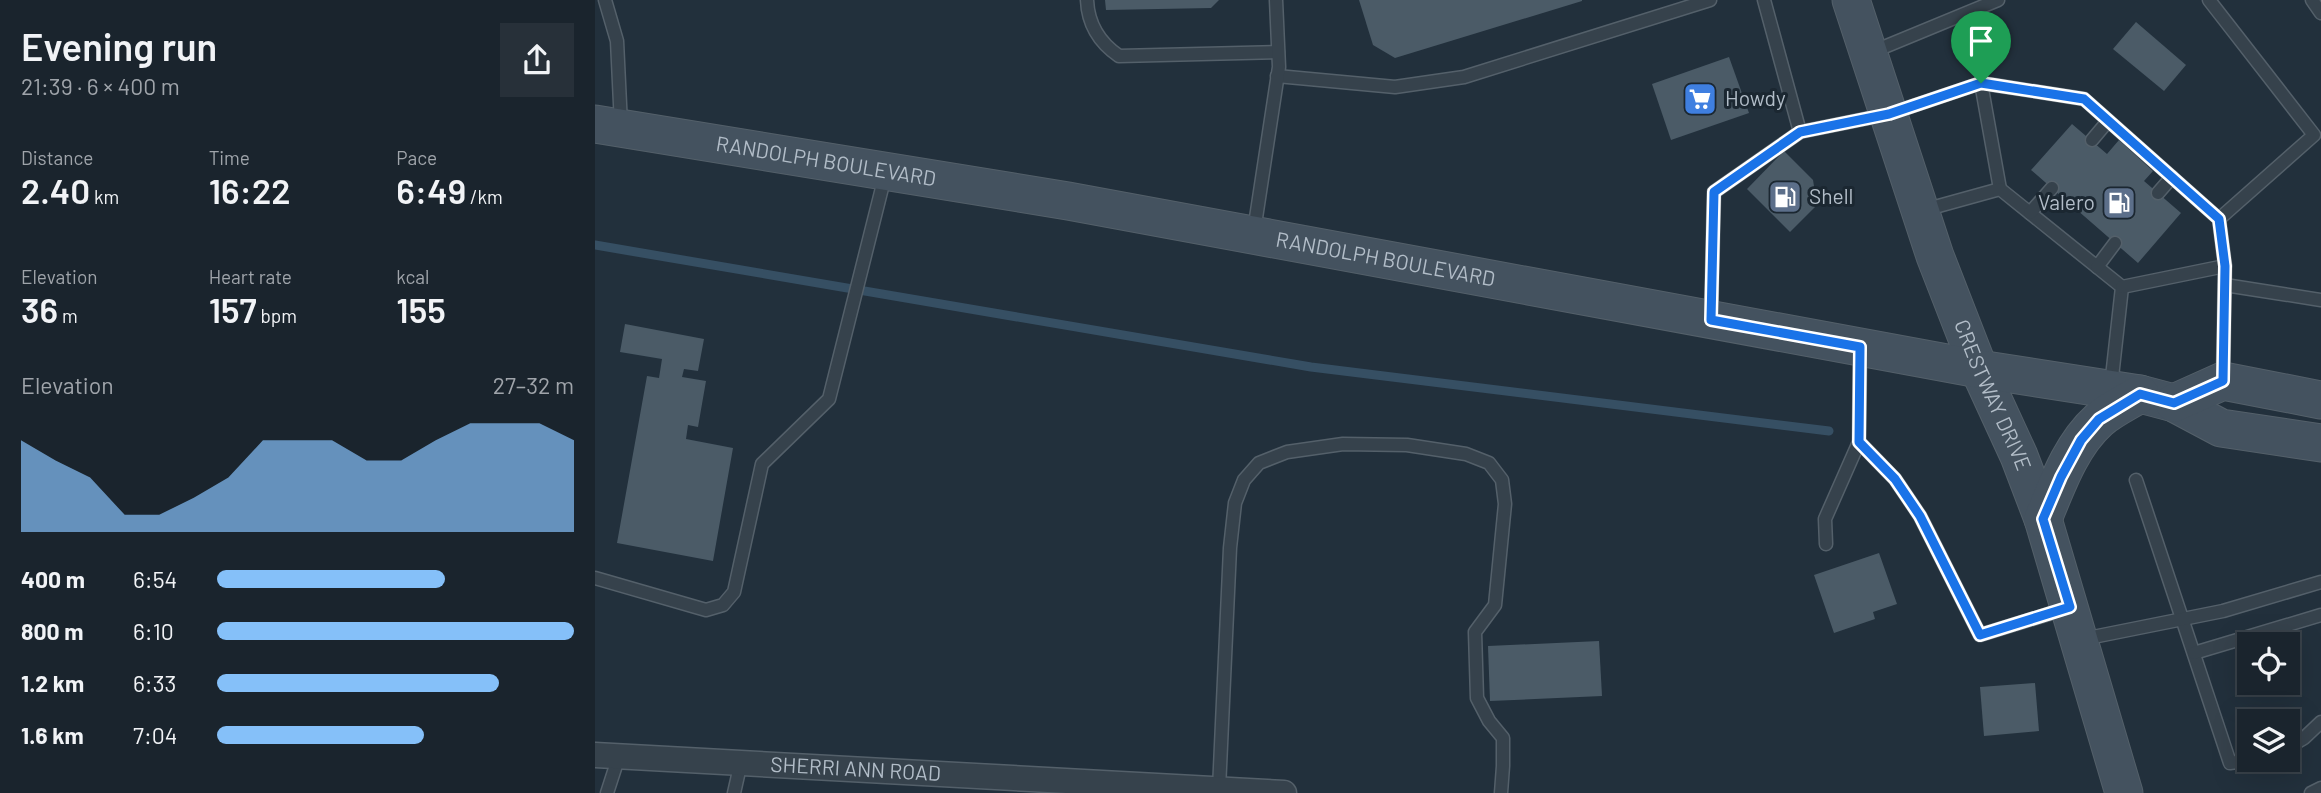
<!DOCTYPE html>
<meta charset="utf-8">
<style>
body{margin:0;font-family:Barlow,sans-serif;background:#273039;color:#f1f3f6;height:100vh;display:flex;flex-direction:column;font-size:26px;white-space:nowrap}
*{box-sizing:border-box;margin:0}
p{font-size:23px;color:#9fa4aa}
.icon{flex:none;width:38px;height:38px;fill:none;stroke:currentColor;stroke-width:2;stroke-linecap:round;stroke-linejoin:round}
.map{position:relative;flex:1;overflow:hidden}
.sheet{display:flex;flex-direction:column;background:#1a242d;width:595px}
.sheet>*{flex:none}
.controls{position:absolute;left:1642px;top:632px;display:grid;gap:14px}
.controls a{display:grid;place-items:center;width:63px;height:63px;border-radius:0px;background:#1a242d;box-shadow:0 7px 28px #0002,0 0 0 2px #384149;font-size:35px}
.pin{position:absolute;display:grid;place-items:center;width:60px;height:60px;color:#fff;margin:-72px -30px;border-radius:50% 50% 50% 0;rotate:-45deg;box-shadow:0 0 7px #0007}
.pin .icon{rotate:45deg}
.round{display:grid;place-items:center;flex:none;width:74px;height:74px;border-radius:0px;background:#273039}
.overview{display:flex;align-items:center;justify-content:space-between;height:119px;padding:0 21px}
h1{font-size:38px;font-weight:600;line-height:52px}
.metrics{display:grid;grid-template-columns:repeat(3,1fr);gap:10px;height:119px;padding:7px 21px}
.metrics div{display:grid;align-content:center}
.metrics b{font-size:35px;font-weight:600}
.metrics small{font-size:19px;font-weight:400}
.metrics p{font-size:19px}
.chart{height:196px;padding:14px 21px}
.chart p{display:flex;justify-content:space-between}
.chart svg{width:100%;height:126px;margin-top:7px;fill:#85c0f9;opacity:.7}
ul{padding:0 21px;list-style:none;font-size:23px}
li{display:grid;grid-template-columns:112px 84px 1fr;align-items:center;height:52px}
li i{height:18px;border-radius:9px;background:#85c0f9}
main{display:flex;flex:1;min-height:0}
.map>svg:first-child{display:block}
</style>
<main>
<section class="sheet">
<div class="overview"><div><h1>Evening run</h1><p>21:39 · 6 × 400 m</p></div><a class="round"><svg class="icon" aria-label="share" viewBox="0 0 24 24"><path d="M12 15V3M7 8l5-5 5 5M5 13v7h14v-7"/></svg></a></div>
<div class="metrics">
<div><p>Distance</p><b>2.40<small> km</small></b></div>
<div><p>Time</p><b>16:22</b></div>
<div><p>Pace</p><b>6:49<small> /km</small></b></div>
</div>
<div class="metrics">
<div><p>Elevation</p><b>36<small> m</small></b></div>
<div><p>Heart rate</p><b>157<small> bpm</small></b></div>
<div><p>kcal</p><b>155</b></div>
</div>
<div class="chart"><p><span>Elevation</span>27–32 m</p>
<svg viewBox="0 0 160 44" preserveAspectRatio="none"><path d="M0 44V12L10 19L20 25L30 38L40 38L50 32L60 25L70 12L80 12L90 12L100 19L110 19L120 12L130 6L140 6L150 6L160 12V44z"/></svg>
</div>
<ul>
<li><b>400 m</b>6:54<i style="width:64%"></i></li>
<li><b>800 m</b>6:10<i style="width:100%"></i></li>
<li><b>1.2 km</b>6:33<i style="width:79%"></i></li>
<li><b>1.6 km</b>7:04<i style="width:58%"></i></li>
</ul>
</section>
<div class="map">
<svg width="1726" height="793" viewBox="0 0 1726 793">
<rect width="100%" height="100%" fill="#22303c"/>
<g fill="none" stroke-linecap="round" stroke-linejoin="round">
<path stroke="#364f63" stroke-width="9" d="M0,245L716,367L1234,431"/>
</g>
<g fill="#4b5b67">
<path d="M510,0H624L616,8L511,10Z"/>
<path d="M764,0H987V1L800,58L778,45Z"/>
<path d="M1541,22L1591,65L1569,91L1518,49Z"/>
<path d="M1134,57L1154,113L1076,140L1057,84Z"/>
<path d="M1477,124L1512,154L1524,140L1558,171L1549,181L1586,213L1543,263L1436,170Z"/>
<path d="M1189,151L1218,180L1222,205L1195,232L1152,189Z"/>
<path d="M30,324L109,339L103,371L89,369L87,377L111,381L103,427L93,425L91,439L138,448L118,561L22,543L52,376L64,378L67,359L25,352Z"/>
<path d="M1284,553L1302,604L1278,612L1280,619L1239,633L1219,575Z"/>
<path d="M1004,641L1007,696L895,701L893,646Z"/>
<path d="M1440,683L1444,731L1389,736L1385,687Z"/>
</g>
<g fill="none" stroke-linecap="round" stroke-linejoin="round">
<defs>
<g id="service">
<path d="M10,0L22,41L26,125"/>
<path d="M492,0C493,24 505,43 524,56L683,52"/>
<path d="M1614,0L1719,135L1624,219"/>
<path d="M1717,0L1726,13"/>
<path d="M1277,52L1403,0"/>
<path d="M682,76L800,87L869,77L1115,0"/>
<path d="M1386,83L1405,189"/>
<path d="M1205,132L1294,114L1386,83L1489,99L1624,219L1630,266L1628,378"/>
<path d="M1497,140L1513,121"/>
<path d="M1563,193L1577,177"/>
<path d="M1329,210L1405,189L1527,287L1516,386"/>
<path d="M1435,213L1457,188"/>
<path d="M659,231L684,67L681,0"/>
<path d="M1502,267L1520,243"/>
<path d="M1630,285L1726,300"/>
<path d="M1527,287L1630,266"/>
<path d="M1116,318L1119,192L1205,132L1169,0"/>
<path d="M1264,442L1300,479L1325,516L1385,635L1473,608"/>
<path d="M1541,480L1635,763L1656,760"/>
<path d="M1231,544L1230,519L1264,442L1265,351"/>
<path d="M0,578L111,610L128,605L139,592L167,464L234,399L290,176"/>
<path d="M1488,639L1628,611L1726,582"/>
<path d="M1599,653L1726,615"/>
<path d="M1692,748L1709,738L1726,722"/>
<path d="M624,789L635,548L640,503L649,480L664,463L692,452L748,444L812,445L871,454L894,463L907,480L910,504L900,605L880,632L882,698L894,721L908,738V766L906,793"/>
<path d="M12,793L24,756"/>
<path d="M139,793L146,762"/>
<path d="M1716,793L1726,788"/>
</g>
<g id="minor">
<path id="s1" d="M0,755L689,793"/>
</g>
<g id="secondary">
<path id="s2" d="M1256,0L1340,256L1384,369L1424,456L1448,519L1529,793"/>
<path id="s3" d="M0,124L473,201L1384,369L1545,394L1579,403L1626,428L1726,443"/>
<path d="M1579,403L1628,381L1726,400"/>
<path d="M1448,519C1462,485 1476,445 1504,420C1515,410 1532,402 1545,394"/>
</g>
</defs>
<use href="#service" stroke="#54606a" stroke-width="15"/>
<use href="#minor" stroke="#54606a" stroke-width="27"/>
<use href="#secondary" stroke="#54606a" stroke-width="39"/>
<use href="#service" stroke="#36424c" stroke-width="12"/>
<use href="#minor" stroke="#36424c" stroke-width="24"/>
<use href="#secondary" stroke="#44525f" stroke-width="37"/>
</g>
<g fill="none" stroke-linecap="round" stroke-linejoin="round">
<defs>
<path id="route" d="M1386,83L1489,99L1624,219L1630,266L1628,381L1579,403L1545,394L1504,419L1486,440L1466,477L1448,519L1475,607L1385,635L1325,516L1300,479L1264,442L1265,347L1116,320L1119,192L1205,132L1294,114Z"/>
</defs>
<use href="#route" stroke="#fff" stroke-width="14"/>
<use href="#route" stroke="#1a73e8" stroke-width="9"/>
</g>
<defs>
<symbol id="supermarket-square" viewBox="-11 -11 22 22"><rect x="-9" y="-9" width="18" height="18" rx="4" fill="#3f7fe0" stroke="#1b2731"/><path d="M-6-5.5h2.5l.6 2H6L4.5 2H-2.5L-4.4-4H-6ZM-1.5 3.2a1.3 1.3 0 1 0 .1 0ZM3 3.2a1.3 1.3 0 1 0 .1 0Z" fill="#fff"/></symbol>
<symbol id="fuel-square" viewBox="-11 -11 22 22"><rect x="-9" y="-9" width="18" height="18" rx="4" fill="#5c6f8a" stroke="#1b2731"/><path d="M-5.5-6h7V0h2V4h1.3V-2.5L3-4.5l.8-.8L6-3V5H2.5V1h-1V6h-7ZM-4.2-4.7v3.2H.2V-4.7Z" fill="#fff"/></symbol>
</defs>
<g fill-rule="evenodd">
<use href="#supermarket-square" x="1086" y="80" width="38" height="38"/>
<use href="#fuel-square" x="1171" y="178" width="38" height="38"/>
<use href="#fuel-square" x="1505" y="184" width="38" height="38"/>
</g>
<g text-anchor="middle" stroke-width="6" stroke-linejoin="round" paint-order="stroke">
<g font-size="21" fill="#b2bdc8" stroke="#1b2731" text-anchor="start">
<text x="1130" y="106">Howdy</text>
<text x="1214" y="204">Shell</text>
<text x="1500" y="210" text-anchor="end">Valero</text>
</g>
<g font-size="21" fill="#b2bdc8" stroke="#1b2731">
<text dy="7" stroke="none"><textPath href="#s3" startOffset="234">RANDOLPH BOULEVARD</textPath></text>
<text dy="7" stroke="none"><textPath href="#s3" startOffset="802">RANDOLPH BOULEVARD</textPath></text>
<text dy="7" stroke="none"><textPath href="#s2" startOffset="420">CRESTWAY DRIVE</textPath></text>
<text dy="7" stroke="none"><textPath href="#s1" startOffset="261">SHERRI ANN ROAD</textPath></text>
</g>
</g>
</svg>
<div class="controls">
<a><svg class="icon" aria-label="locate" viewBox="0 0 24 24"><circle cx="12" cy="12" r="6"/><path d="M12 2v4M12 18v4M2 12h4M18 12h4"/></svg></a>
<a><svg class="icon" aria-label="layers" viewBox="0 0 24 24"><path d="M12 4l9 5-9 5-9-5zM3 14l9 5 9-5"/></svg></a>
</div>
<div class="pin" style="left:1386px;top:83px;background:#1e9e55"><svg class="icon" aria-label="arrive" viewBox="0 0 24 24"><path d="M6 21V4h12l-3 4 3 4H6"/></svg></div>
</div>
</main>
